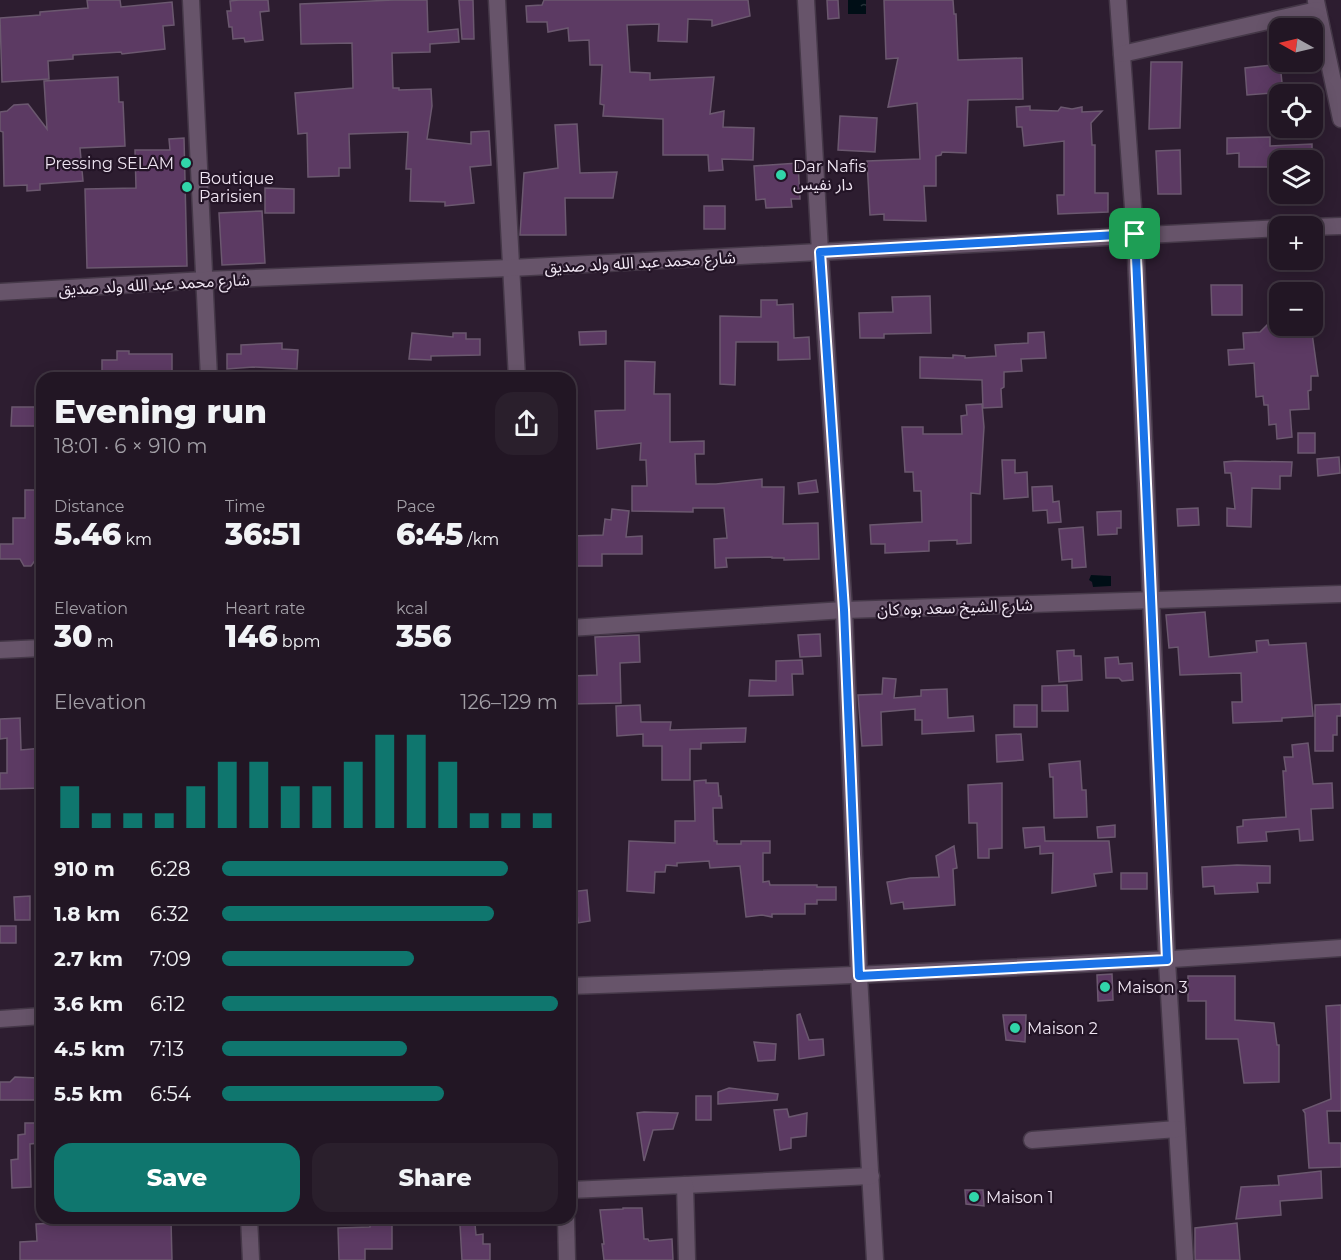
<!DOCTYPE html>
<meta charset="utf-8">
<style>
body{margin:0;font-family:Montserrat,"Noto Sans Arabic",sans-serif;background:#2a1f2c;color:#f1f3f6;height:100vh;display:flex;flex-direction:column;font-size:22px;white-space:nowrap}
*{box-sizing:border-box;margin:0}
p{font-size:20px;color:#a29fa6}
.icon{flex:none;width:33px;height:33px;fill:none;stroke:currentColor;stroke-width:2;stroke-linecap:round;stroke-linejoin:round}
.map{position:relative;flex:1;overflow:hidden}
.side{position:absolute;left:36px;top:372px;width:540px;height:852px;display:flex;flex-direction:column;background:#221624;border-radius:18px;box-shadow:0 3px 15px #0003,0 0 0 2px #3f3541}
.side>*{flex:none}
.needle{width:39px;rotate:278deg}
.fabs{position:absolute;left:1269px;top:18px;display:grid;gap:12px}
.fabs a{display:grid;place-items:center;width:54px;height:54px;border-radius:12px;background:#221624;box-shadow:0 3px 15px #0003,0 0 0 2px #3f3541;font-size:30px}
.pin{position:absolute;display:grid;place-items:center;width:51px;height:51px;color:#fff;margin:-26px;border-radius:12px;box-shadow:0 3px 9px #0006}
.round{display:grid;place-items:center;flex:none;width:63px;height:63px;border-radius:18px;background:#2a1f2c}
.headline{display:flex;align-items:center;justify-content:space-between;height:102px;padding:0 18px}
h1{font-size:33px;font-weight:800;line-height:45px}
.stats{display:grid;grid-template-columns:repeat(3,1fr);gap:9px;height:102px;padding:6px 18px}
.stats div{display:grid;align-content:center}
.stats b{font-size:30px;font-weight:800}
.stats small{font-size:16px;font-weight:400}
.stats p{font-size:16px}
.chart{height:168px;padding:12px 18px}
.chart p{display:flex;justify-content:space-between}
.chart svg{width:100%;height:108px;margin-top:6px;stroke:#0f766e;stroke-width:6}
.primary-button{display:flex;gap:12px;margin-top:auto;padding:12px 18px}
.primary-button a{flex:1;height:69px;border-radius:18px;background:#0f766e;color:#fff;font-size:24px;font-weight:800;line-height:69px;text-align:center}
.primary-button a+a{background:#2a1f2c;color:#f1f3f6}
ul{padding:0 18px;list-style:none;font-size:20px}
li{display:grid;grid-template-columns:96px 72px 1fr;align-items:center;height:45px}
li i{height:15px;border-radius:8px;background:#0f766e}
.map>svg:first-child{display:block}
</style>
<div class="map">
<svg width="1341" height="1260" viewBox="0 0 1341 1260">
<defs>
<pattern id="water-ripples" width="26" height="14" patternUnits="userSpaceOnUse" patternTransform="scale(1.5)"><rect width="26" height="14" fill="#000e16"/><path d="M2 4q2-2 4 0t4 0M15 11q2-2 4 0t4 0" fill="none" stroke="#263138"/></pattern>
</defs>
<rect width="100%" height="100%" fill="#2d1d30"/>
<g fill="url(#water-ripples)">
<rect x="848" y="0" width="18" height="14"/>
<path d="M1091,575L1111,576V586L1093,587L1092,582L1089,580Z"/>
</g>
<g fill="#5c3a63" stroke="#6b586f" stroke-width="1.5">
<path d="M87,0H120L121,7L172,2L174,25L163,26L165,49L122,54L121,52L73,55V59L48,61L49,79L2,82L0,18L40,15V12L88,8Z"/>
<path d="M239,0H268L269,11L260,12L263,40L245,42L244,38L233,39L232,27H229L227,11H231L230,1Z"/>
<path d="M394,0H427L428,32L458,29L459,42L430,44V52L392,53L393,88H399V90L431,89L432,106L427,139L471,144V132L489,131L491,165L470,167L474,203L445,206V202L410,201L411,169H406L408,132L349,134L350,168H339V176L308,177L307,133L298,134L295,93L353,88L352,43L301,44L300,4Z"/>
<path d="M459,0H473L474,39H462Z"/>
<path d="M544,0H748L750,16L712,26V20L688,19L687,42L658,41L659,24L627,25L630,72L650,73V80L714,77L710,114L724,111L723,127L754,128L753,160L722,159L723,170L709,171L708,155H663V119L603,116L604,105L600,104L602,65H590L589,40L569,41L568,28L548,32L547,22H527L526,6L542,5Z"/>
<path d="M827,0H838L839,18L828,19Z"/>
<path d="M884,0H953L954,14H956L958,60L1022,58L1023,99L968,100L966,153L942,152L941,155L936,156V186H924L926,221L884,220V214L870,215L867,161L920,159L917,103L888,107L898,58L886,59Z"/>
<path d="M1151,62H1182L1180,128L1149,129Z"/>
<path d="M1280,64L1283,92L1247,95L1245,68Z"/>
<path d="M118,77L119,102H123L125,146L80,148L83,181L40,184V190L27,191V185L4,186L3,132L0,131V112L7,111L14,105L28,104L47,129L44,81Z"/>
<path d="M1030,106V110L1058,111L1061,107L1072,109L1082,107V112L1102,111L1091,123L1092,145H1095V193H1108V212L1058,214L1057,195H1064V141L1024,146L1022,127H1017L1016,107Z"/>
<path d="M840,116L877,118L875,152L838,150Z"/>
<path d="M577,124L580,173L617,172L613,198H565L566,235H520L524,173L558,168L555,125Z"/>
<path d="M1270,137V146L1312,144V160H1270V167H1239V153L1227,154V138Z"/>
<path d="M184,138L187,266L87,268L85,189L136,188L135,150H170L169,139Z"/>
<path d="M1180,150L1181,194H1158L1156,151Z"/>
<path d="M798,163L800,199H791L792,207L766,208L765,199L756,200L754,166Z"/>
<path d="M265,188L294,189V213H265Z"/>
<rect x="704" y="206" width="21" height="23"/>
<path d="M262,211L265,263L222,265L219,213Z"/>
<path d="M1211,285H1242V315H1212Z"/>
<path d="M930,296L931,333L884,334V338H860L859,313L893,312L892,297Z"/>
<path d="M761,300H777V305L793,304L794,338L809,337L810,359L778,360V342H736L735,385L720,384V316L761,317Z"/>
<path d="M1268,324L1311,326L1318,376H1311V390L1308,391L1309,409L1290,410L1292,437L1277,439L1276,424L1269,425L1268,405H1264L1263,396L1256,397L1254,363L1229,365L1228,350L1244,349L1243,333L1260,332Z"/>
<path d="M606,331V344L580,345L579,332Z"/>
<path d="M1044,332L1046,358L1021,359L1022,371L1004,372V387L1001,389L1002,407L983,408L982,380L920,378V357L953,358V355L965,356V358L996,356L995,345L1028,343V333Z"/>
<path d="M412,333L453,337V333H466V339H480V355L431,356V360L409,359Z"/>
<path d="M282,343V349L298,350L297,369L253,367L227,369V354H241V345Z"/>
<path d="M117,351H129V354H172V372L129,371V378H102V360H117Z"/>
<path d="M625,361L655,362L654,394H670V442L704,441V454H695L696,484H716L762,479V487H784L783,524L818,523L819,559L784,560V558H772V557L726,558L727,567L715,568L714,539L727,538L724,508H693V512L632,511V486H647L646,460H640L641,443L597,449L595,411L625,410Z"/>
<path d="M982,404L984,427L980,494L971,493V543L957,544V540L929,541V551L885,553V544H871L870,525L922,522L921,491H914L913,472H905L902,427H923V434H962L961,416L967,415L966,405Z"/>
<path d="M12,407H38L37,426H11Z"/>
<rect x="1298" y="433" width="17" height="20"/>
<path d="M1339,457L1340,473L1318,476L1317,459Z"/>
<path d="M1002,460H1015V473L1027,472L1028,497L1004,499Z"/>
<path d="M1235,461L1292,462L1291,476H1280V489L1252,488L1251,527L1227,526V508L1235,509L1231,473H1225L1224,462Z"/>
<path d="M816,480L818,492L799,494L798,483Z"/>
<path d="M1052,486L1053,502L1059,501L1061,522L1048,523L1047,510L1033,511L1032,487Z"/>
<path d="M25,490H42V515H40V559H36L31,566H24L20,559H0V544H13V518H25Z"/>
<path d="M1198,508L1199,525L1178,526L1177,509Z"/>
<path d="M612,509L629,511L626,537L642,536V554H602V566H570V536L603,535L605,519L611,520Z"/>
<path d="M1121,511V528H1117V534L1098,535L1097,512Z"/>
<path d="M1083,527L1086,567L1072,568V559L1062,560L1059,529Z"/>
<path d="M1205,612L1209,657L1257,652L1256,641L1268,640L1269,645L1306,643L1313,716L1282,718V721L1233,723L1232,702H1242L1241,673L1180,675L1178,647L1169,648L1166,615Z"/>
<path d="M820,634L821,656L800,657L798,635Z"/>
<path d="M639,635L640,662L620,663L621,703L570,704V676L597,675L595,637Z"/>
<path d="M1074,650V656H1081L1082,680L1059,682L1057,651Z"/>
<path d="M1118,657L1119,664L1132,663L1133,680L1122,681L1119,678H1106L1105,658Z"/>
<path d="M802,660L803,674H792L793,695L749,696L750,680L776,681V661Z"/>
<path d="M883,678L896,679L894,698L921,696V690L947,689L948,718L973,716L974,731L922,734V720H915V709L881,712L882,745L862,746L858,695L882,694Z"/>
<path d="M1067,685L1068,711H1042V686Z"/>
<path d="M1341,704V716H1337V735H1333V751H1315V705Z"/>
<path d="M640,705L641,722H671L670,730L746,728L745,742L701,743V749H690V780H662V746H643V734L617,736L616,706Z"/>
<rect x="1014" y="705" width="23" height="22"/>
<path d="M20,718L21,750L42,748V788L0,789V773H7V738L0,739V719Z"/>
<path d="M1021,734L1023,760L997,762L996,735Z"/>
<path d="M1308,743L1313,784L1332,783L1333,808L1311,809L1313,840L1300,841L1299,829L1266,832L1267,841L1238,843L1237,827L1243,826V820L1286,817L1283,771H1286L1284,757H1293L1292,745Z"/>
<path d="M1080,761L1082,790H1086L1087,817L1054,818L1053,777H1050L1049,764Z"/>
<path d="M706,780V783H718L719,796H721L722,808H713L714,841H717V844H741V841H770V853H763V882L769,881L770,885H817V887H836V900H817V904H805V914H772V917L762,915L746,917L740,866L710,868L709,861L677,863V866L666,865L665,872H655L654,893L627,891L629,841L675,843V821H695L694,781Z"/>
<path d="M1002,783V848L989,849V858H978L977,823H969L968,785Z"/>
<path d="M1115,825V837L1098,838L1097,827Z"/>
<path d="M1044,827L1045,841H1109L1112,872L1094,874L1096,886L1052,893L1053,853L1040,854V846L1025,848L1023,828Z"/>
<path d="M954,846L957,868L953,869L955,905L904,909L903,902L891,904L887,882L910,878L939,877L936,856Z"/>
<path d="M1237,865L1270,866V883H1257L1258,892L1215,894L1214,886L1203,887L1202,867Z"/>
<rect x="1121" y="873" width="26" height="16"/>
<path d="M587,890L590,921L578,923L577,913L570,914V892Z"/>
<path d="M30,896V920H15L14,897Z"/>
<rect x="0" y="926" width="16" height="17"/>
<path d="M1112,974L1113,1000L1098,1001L1097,975Z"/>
<path d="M1188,976H1235V1020L1274,1023L1277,1045H1279V1082L1244,1083L1238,1039H1206V1001H1188Z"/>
<path d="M1341,1005V1111H1327L1329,1143H1341V1167L1309,1168L1305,1113L1303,1110L1331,1099L1326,1006Z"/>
<path d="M800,1014L809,1040L823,1039L824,1055L799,1059L797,1015Z"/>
<path d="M1003,1015H1026L1025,1042L1006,1040Z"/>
<path d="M754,1042L776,1044L775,1060L758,1061Z"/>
<path d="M15,1077L39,1078V1100H0V1082H10Z"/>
<path d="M729,1088L778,1094L777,1100L718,1104V1092Z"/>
<rect x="696" y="1096" width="15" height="24"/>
<path d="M787,1109L789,1117L807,1113L806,1136L791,1138V1148L780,1150L774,1110Z"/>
<path d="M644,1112L678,1113L673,1129L653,1130L644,1161L637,1113Z"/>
<path d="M25,1123H39V1143L30,1144L31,1187L12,1188L11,1160L18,1159V1135L25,1134Z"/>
<path d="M1321,1171L1322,1198L1280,1201L1281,1215L1236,1219L1241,1187L1279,1185L1278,1176Z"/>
<path d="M965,1190H983L984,1206L966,1204Z"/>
<path d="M623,1208H642L644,1239H648L649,1241L672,1239L673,1260H604L602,1244H604L600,1210L623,1209Z"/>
<path d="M75,1218H159V1221H171L172,1260H20V1242L37,1241L36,1224L75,1222Z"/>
<path d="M1237,1223L1240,1260H1195V1228Z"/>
<path d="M370,1224H392V1249H365V1260H339L338,1228L370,1227Z"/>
<path d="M475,1224L476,1235L483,1234V1244H490V1260H462L460,1225Z"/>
</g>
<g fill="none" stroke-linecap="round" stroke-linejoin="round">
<defs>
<g id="minor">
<path d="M191,0L209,378"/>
<path d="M497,0L517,378"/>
<path d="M806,0L820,252L844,610L859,976L875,1260"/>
<path d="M1118,0L1135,235L1167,961L1185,1260"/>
<path d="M1316,1L1341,119"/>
<path d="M1122,54L1317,10"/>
<path d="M1312,227L1341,226"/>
<path d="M0,292L205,280L511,268L1280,228"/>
<path d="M570,628L844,610L1341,594"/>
<path d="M0,650L42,648"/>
<path d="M570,986C827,977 1084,966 1341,948"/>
<path d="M0,1019L42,1016"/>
<path d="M1032,1140L1177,1129"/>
<path d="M685,1185L871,1176"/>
<path d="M570,1190L685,1185L687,1260"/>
<path d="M249,1218L251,1260"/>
<path d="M566,1218L567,1260"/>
</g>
</defs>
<use href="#minor" stroke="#453848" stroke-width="19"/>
<use href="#minor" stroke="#67546a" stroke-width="16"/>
</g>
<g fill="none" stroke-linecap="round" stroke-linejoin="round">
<defs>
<path id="route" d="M1135,234L1167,960L859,976L844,610L820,252Z"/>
</defs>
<use href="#route" stroke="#fff" stroke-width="12"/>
<use href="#route" stroke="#1a73e8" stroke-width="8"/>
</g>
<g fill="#31d4a9" stroke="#231426" stroke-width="2">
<circle cx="186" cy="163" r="6"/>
<circle cx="781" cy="175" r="6"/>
<circle cx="187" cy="187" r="6"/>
<circle cx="1105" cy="987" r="6"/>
<circle cx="1015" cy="1028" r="6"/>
<circle cx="974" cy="1197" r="6"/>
</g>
<g text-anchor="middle" stroke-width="4.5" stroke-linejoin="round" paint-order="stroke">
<g font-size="16" fill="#efe5f2" stroke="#231426" text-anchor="start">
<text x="174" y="169" text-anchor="end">Pressing SELAM</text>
<text x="793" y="172">Dar Nafis<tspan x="793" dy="18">دار نفيس</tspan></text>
<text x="199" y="184">Boutique<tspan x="199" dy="18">Parisien</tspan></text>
<text x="1117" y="993">Maison 3</text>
<text x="1027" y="1034">Maison 2</text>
<text x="986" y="1203">Maison 1</text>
</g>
<g font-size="16" fill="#efe5f2" stroke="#231426">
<text transform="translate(640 262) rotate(-3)" y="6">شارع محمد عبد الله ولد صديق</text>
<text transform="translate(154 284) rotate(-3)" y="6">شارع محمد عبد الله ولد صديق</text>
<text transform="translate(955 607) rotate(-2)" y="6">شارع الشيخ سعد بوه كان</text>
</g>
</g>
</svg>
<div class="fabs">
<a><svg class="needle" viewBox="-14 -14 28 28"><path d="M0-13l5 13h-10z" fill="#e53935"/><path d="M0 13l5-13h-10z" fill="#a29fa6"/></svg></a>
<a><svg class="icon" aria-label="locate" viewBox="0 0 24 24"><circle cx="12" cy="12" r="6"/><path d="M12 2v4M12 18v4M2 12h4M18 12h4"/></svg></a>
<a><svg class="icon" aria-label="layers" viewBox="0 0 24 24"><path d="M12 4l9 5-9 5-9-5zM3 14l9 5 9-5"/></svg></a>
<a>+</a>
<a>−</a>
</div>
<div class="pin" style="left:1135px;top:234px;background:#1e9e55"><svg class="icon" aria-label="arrive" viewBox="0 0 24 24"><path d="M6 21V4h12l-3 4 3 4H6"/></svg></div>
<section class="side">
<div class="headline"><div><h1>Evening run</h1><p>18:01 · 6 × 910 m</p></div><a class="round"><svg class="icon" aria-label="share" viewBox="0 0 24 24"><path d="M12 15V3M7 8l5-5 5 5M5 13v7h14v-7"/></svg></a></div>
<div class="stats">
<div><p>Distance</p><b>5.46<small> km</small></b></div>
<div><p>Time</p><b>36:51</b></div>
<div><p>Pace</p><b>6:45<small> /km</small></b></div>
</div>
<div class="stats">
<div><p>Elevation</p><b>30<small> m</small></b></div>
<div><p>Heart rate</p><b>146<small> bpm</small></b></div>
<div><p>kcal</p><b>356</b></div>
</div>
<div class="chart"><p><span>Elevation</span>126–129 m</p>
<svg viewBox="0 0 160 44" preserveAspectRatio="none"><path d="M5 44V27M15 44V38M25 44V38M35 44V38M45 44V27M55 44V17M65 44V17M75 44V27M85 44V27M95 44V17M105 44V6M115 44V6M125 44V17M135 44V38M145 44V38M155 44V38"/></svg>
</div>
<ul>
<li><b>910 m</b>6:28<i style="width:85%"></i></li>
<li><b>1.8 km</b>6:32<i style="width:81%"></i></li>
<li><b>2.7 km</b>7:09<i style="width:57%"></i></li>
<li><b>3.6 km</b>6:12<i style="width:100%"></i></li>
<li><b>4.5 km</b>7:13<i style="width:55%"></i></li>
<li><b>5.5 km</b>6:54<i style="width:66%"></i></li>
</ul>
<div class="primary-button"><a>Save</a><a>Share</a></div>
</section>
</div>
